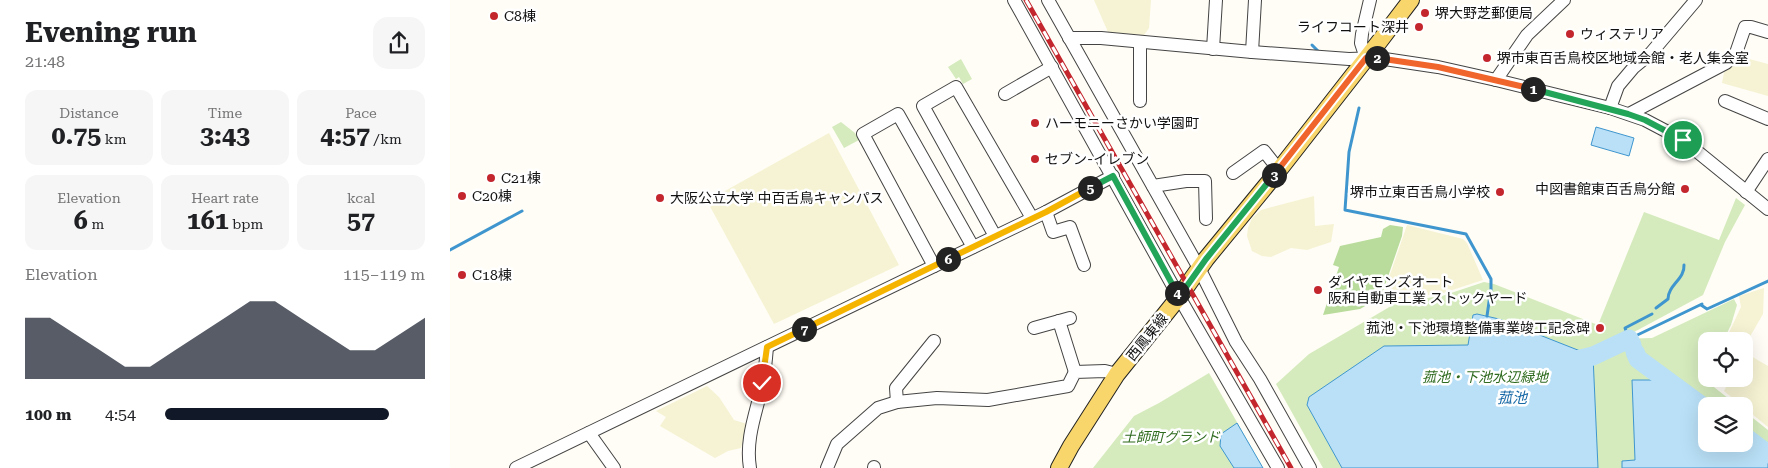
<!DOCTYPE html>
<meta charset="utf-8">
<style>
body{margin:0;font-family:"Roboto Serif","Noto Sans JP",serif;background:#f6f6f6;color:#202124;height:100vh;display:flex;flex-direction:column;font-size:19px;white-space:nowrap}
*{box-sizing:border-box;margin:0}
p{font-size:16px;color:#757577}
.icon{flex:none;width:28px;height:28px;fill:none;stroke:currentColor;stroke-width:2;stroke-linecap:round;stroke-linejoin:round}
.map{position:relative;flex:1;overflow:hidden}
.details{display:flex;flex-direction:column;background:#fff;width:450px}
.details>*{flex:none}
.tools{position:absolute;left:1248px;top:332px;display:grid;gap:10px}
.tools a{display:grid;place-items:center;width:55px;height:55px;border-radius:10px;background:#fff;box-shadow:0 5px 20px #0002;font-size:25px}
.pin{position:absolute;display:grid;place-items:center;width:42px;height:42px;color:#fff;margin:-21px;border:2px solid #fff;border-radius:50%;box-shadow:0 1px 5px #0007}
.km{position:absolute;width:25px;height:25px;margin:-12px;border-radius:50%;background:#222;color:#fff;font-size:14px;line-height:25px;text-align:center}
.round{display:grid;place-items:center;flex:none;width:52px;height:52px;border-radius:15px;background:#f6f6f6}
.overview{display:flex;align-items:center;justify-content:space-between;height:85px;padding:0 25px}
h1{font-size:28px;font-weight:700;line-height:38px}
.stats{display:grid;grid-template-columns:repeat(3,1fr);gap:8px;height:85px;padding:5px 25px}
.stats div{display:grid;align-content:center;border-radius:12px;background:#f6f6f6;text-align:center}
.stats b{font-size:25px;font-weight:700}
.stats small{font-size:14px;font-weight:400}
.stats p{font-size:14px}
.chart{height:140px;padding:10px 25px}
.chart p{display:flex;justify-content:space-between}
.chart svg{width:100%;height:90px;margin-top:5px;fill:#111827;opacity:.7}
ul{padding:0 25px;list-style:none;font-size:16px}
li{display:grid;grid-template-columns:80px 60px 1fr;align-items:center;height:38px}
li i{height:12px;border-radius:6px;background:#111827}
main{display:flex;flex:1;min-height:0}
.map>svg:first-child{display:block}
</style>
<main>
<section class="details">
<div class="overview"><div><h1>Evening run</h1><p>21:48</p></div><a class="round"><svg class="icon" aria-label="share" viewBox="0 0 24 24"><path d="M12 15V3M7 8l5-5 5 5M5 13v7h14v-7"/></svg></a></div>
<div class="stats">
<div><p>Distance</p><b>0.75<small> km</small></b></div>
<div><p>Time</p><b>3:43</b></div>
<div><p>Pace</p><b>4:57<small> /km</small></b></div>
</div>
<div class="stats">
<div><p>Elevation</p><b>6<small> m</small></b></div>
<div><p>Heart rate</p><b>161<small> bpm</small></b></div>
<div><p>kcal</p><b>57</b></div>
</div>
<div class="chart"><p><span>Elevation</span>115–119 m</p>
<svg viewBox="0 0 160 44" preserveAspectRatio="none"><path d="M0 44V14L10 14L20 22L30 30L40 38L50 38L60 30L70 22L80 14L90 6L100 6L110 14L120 22L130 30L140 30L150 22L160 14V44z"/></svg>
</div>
<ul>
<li><b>100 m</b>4:54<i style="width:86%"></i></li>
</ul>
</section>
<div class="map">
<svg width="1318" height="468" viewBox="0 0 1318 468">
<rect width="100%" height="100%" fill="#fffdf5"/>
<g fill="#f6f3d4">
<path d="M644,0H701L699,28L694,35L658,32Z"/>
<path d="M1288,56L1318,64V96L1272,83L1275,68Z"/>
<path d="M379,133L449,265L324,324L257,201Z"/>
<path d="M864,196L865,226L884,224L881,242L857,250L841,248L821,257L812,256L802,251L797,236L798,228L802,218L811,210Z"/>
<path d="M957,225L1013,239L1017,243L1033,280L993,293L948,299L931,306L927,301L932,298Z"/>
<path d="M1314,288L1313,314L1294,347V341H1275L1291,307L1289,296Z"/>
<path d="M1294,352L1318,366V427L1274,391L1280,379H1294Z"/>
<path d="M257,386L269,397L284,420L297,424L291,448L278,451L265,458L210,426L216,417L206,411Z"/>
</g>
<g fill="#d5ebbd">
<path d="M511,59L522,79L513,84L509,77L506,79L498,67Z"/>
<path d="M391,122L405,133L409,140L394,148L382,127Z"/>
<path d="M1286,198L1295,205L1275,242L1253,295L1171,339L1202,338L1284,299L1287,305L1281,325L1273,341H1256L1255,380L1288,406H1256V444H1294V411L1318,430V468H873L826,384L859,354L948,302L992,296L1034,282L1044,284L1148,325L1194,212L1269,240Z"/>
<path d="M759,373L813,468H643L684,416L709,403Z"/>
</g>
<path fill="#b9dc9c" d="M940,225L953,227L952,236L931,297L910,309L873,315L889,267L883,265L890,246L931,237L933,229Z"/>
<g fill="#b9e0f7" stroke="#3f96cf">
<path d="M1146,127L1184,138L1179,156L1141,145Z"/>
<path d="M1027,314L1049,319L1143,356L1148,468H892L857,405L859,397L934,346L1018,345L1023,315Z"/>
<path d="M1182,380H1210L1256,414V444H1294V441L1318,459V468H1172V461L1185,460Z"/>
<path d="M787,423L813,468H784L770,446L771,434Z"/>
</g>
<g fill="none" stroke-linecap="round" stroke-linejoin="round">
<g stroke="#3f96cf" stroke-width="3">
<path d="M862,45L868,51"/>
<path d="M909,108L899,152L895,210L1016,234L1041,279V290"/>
<path d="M0,250L72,211"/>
<path d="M1251,305L1257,309L1318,281"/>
<path d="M1206,308L1218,299C1218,285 1235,279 1234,265"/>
<path d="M1202,314L1175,328L1179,339L1252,304"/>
<path d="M1037,316L1040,295"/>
</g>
<g stroke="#b9e0f7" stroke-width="19">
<path d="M1185,352L1188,359L1256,409"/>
<path d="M1118,362L1143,356L1179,339L1182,345"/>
<path d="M1294,436L1318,454"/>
</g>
<defs>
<g id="minor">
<path d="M564,0L729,297L828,468"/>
<path d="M598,0L749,268L786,342L810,379L860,468"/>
<path d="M619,38H651L802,52L899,59L928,58L988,67L1046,80L1160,108L1195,120L1233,140L1318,209"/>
<path d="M763,49L766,0"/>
<path d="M802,52L805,0"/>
<path d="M916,58L911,43L912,34L920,0"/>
<path d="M1046,80L1077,35L1114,0"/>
<path d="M555,94L602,67"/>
<path d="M690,101V42"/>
<path d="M1275,101L1318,119"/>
<path d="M1160,108L1168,86L1184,67L1201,53L1246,0"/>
<path d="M1179,114L1276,63L1286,53L1295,27H1301L1318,32"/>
<path d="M783,173L814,151L829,170"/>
<path d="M703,186L736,181H755L756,219"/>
<path d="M1296,192L1318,159"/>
<path d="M596,212L603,232L620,227L634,265"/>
<path d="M545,236L473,106L506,87L582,218"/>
<path d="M484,266L413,134L448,114L523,247"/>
<path d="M609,321L625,372"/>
<path d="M584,328L620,318"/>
<path d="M447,402L446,388L484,341"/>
<path d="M139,433L164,468"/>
<path d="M66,468L596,212L663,176"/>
<path d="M300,468C295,438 307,411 313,382C315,371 316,359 317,347"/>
<path d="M377,468L387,444L428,408L447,402L487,398L538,400L618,386L625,372L655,371L667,374"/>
<path d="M424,468V467"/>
</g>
<path id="major" d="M609,468L621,446L667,374L729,297L756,259L829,170L929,42L961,0"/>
</defs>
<use href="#minor" stroke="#444" stroke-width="14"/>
<use href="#major" stroke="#222" stroke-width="18"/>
<use href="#minor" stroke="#fff" stroke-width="12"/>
<use href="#major" stroke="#f9d66b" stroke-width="16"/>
<defs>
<path id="rail" d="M576,0L841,468"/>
</defs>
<use href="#rail" stroke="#c4262e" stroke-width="5"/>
<use href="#rail" stroke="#fff" stroke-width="3" stroke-dasharray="9" stroke-linecap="butt"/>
</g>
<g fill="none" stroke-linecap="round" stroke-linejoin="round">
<defs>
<path id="split-1" d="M1083,89L1178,114L1195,120L1233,140"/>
<path id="split-2" d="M927,58L988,67L1083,89"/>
<path id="split-3" d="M824,175L916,58H927"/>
<path id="split-4" d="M727,293L729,297L756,259L824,175"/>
<path id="split-5" d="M640,188L663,176L727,293"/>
<path id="split-6" d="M498,259L596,212L640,188"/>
<path id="split-7" d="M354,329L498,259"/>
<path id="split-8" d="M312,383L317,347L354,329"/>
</defs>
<use href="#split-1" stroke="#fff" stroke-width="10"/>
<use href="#split-2" stroke="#fff" stroke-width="10"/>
<use href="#split-3" stroke="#fff" stroke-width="10"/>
<use href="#split-4" stroke="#fff" stroke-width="10"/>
<use href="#split-5" stroke="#fff" stroke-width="10"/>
<use href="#split-6" stroke="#fff" stroke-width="10"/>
<use href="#split-7" stroke="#fff" stroke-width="10"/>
<use href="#split-8" stroke="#fff" stroke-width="10"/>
<use href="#split-1" stroke="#22a559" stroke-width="6"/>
<use href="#split-2" stroke="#f0652b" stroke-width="6"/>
<use href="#split-3" stroke="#f0652b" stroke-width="6"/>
<use href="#split-4" stroke="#22a559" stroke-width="6"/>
<use href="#split-5" stroke="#22a559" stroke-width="6"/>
<use href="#split-6" stroke="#f5b400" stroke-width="6"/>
<use href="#split-7" stroke="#f5b400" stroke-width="6"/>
<use href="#split-8" stroke="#f5b400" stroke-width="6"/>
</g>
<g fill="#c4262e" stroke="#fff" stroke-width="2">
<circle cx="975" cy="13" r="5"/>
<circle cx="44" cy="16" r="5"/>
<circle cx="969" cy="27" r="5"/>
<circle cx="1120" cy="34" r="5"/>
<circle cx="1037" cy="58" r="5"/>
<circle cx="585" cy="123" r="5"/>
<circle cx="585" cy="159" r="5"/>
<circle cx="41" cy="178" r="5"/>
<circle cx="1235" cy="189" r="5"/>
<circle cx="1050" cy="192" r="5"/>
<circle cx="12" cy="196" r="5"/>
<circle cx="210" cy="198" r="5"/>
<circle cx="12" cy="275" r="5"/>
<circle cx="868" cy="290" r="5"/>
<circle cx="1150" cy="328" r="5"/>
</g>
<g text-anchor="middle" stroke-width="5" stroke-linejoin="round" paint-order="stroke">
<g font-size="14" fill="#111" stroke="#fff" text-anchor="start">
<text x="985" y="18">堺大野芝郵便局</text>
<text x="54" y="21">C8棟</text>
<text x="959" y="32" text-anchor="end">ライフコート深井</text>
<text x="1130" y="39">ウィステリア</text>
<text x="1047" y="63">堺市東百舌鳥校区地域会館・老人集会室</text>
<text x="595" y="128">ハーモニーさかい学園町</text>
<text x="595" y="164">セブン-イレブン</text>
<text x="51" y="183">C21棟</text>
<text x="1225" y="194" text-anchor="end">中図書館東百舌鳥分館</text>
<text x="1040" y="197" text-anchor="end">堺市立東百舌鳥小学校</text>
<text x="22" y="201">C20棟</text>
<text x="220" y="203">大阪公立大学 中百舌鳥キャンパス</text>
<text x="22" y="280">C18棟</text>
<text x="878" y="287">ダイヤモンズオート<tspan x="878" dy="16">阪和自動車工業 ストックヤード</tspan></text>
<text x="1140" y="333" text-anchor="end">菰池・下池環境整備事業竣工記念碑</text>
</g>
<g font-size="14" fill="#111" stroke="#fff">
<text transform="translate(697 337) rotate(-51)" y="5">西鳳東線</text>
</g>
<g font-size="14" font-style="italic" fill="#2f6b1f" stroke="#fff">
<text x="1035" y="382">菰池・下池水辺緑地</text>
<text x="721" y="442">土師町グランド</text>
</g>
<g font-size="15" font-style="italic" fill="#1768a6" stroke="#fff">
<text x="1062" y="403">菰池</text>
</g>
</g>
</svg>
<div class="tools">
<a><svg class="icon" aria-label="locate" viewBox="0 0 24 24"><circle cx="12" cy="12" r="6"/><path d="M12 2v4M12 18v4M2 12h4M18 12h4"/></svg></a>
<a><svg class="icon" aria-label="layers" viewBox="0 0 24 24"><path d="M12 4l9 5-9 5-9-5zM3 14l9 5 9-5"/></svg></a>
</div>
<div class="pin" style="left:1233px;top:140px;background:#1e9e55"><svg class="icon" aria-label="arrive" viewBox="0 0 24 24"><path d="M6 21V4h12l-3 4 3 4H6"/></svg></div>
<div class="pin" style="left:312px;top:383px;background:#d93025"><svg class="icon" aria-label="check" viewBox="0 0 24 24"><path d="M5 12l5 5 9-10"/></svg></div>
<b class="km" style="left:1083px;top:89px">1</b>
<b class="km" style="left:927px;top:58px">2</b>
<b class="km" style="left:824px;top:175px">3</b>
<b class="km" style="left:727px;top:293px">4</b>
<b class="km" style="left:640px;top:188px">5</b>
<b class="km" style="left:498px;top:259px">6</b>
<b class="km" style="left:354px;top:329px">7</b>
</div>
</main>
